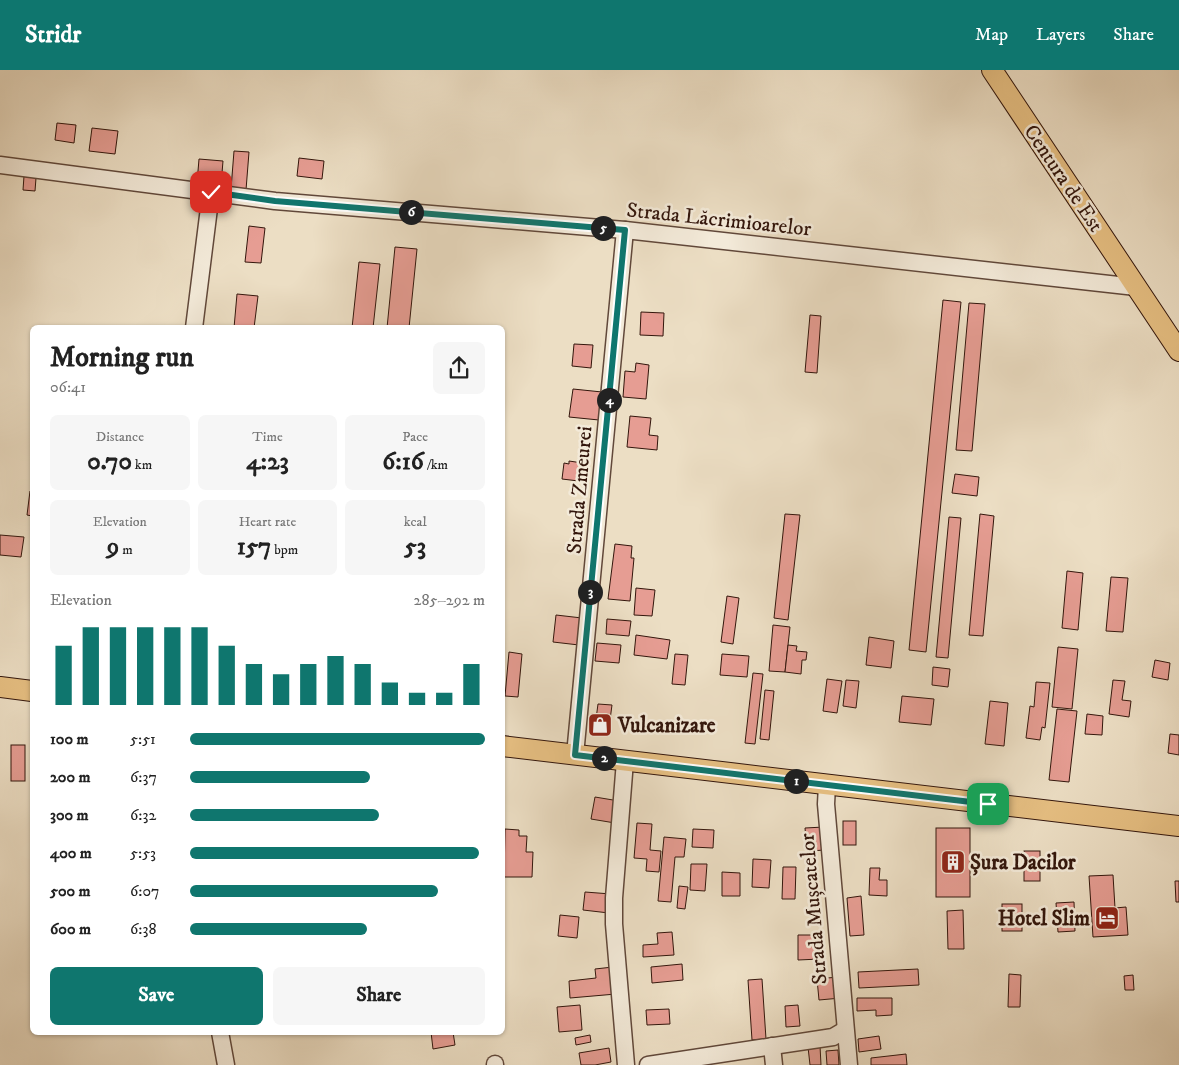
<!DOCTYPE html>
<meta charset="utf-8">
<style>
body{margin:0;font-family:"IM FELL DW Pica",serif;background:#f6f6f6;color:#222;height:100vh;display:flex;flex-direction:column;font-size:19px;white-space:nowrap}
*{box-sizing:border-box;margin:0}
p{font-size:16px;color:#767676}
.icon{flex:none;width:28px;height:28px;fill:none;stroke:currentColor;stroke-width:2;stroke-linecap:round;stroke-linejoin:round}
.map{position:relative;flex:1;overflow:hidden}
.details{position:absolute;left:30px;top:255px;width:475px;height:710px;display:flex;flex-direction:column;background:#fff;border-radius:8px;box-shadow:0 1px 4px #0004}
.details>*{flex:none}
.pin{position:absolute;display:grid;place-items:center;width:42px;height:42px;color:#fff;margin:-21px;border-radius:10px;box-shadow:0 2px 8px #0006}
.km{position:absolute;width:25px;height:25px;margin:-12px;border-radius:50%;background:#222;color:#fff;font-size:14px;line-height:25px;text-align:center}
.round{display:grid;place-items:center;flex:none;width:52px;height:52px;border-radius:8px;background:#f6f6f6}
.overview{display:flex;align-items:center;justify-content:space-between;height:85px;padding:0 20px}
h1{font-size:28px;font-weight:800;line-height:38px}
.metrics{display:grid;grid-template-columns:repeat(3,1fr);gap:8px;height:85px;padding:5px 20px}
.metrics div{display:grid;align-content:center;border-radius:8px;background:#f6f6f6;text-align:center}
.metrics b{font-size:25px;font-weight:800}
.metrics small{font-size:14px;font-weight:400}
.metrics p{font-size:14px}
.chart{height:140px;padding:10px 20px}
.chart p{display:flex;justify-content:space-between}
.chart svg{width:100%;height:90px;margin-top:5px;stroke:#0f766e;stroke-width:6}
.button{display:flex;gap:10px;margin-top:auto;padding:10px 20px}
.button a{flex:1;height:58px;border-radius:8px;background:#0f766e;color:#fff;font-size:20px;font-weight:800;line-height:58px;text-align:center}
.button a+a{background:#f6f6f6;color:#222}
ul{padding:0 20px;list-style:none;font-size:16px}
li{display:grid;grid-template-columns:80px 60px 1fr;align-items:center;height:38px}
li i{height:12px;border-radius:6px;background:#0f766e}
header{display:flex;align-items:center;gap:30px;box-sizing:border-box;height:70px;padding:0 25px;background:#0f766e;color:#fff}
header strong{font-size:24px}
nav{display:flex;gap:28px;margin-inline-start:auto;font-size:18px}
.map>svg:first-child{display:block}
</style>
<header>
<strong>Stridr</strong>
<nav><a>Map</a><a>Layers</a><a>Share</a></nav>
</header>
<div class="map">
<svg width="1179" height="995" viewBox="0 0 1179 995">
<rect width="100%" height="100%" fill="#ecdec4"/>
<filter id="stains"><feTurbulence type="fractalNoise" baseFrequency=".004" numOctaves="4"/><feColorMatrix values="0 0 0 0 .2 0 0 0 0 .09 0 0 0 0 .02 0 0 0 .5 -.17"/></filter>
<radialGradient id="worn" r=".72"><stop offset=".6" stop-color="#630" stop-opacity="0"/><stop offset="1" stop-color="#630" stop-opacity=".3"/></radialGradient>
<g fill="#e69d93" stroke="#33160c">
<path d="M57,53L76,55L74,73L55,70Z"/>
<path d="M92,58L118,61L115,84L89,81Z"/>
<path d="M234,81L249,82L246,120L231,119Z"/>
<path d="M299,88L324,91L322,109L297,106Z"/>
<path d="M199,89L223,91L221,115L197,113Z"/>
<path d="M24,106L36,108L35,121L23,120Z"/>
<path d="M249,156L265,158L261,193L245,192Z"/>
<path d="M395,177L417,179L409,258H387Z"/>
<path d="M359,192L380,194L373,258H352Z"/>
<path d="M237,224L258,226L254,258H234Z"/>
<path d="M943,230L961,232L926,582L909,580Z"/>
<path d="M969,233L985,234L972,381L956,380Z"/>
<path d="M641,242L664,243L663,266L640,265Z"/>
<path d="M810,245L821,246L817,303L805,302Z"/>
<path d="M574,274L593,275L591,298L572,296Z"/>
<path d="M636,293L649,295L646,329L623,327L625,301L635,302Z"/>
<path d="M573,319L602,322L599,350L569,347Z"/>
<path d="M630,346L651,348L649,365L658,366L657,380L627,377Z"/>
<path d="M569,391L589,394L587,412L562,409L564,393L569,394Z"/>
<path d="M955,404L979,407L977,426L952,423Z"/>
<path d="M30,421H32V446L27,445Z"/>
<path d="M785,444L800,445L788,550L774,548Z"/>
<path d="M980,444L994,446L983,566L969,565Z"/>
<path d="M949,447L961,448L948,588L936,587Z"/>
<path d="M0,465L24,467L21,487L0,485Z"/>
<path d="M615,474L632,476L631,488H634L630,531L608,529Z"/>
<path d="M1067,501L1083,503L1078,560L1062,558Z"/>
<path d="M1111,507L1128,508L1123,562L1106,561Z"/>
<path d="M636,518L655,520L652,546L634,545Z"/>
<path d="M727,526L739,528L733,574L721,572Z"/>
<path d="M556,545L582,548L579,575L553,572Z"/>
<path d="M607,549L631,551L629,566L606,564Z"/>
<path d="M773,555L790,557L785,602L769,601Z"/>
<path d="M636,565L670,570L667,589L634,585Z"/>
<path d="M869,567L894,571L891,598L866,595Z"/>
<path d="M597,573L621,575L619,593L595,591Z"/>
<path d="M788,575L797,576L796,581L807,582L806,590H802L801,604L785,602Z"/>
<path d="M1058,577L1078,579L1072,639L1052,637Z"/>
<path d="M509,582L522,584L518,627L505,626Z"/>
<path d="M675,584L688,585L685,615L672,614Z"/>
<path d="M722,584L749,586L747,607L720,605Z"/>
<path d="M1155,590L1170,593L1168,610L1152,607Z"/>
<path d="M933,597L950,599L948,617L932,615Z"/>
<path d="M753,603L763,604L755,674L745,673Z"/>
<path d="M827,609L842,611L837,643L823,641Z"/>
<path d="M846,610L859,611L856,638L843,636Z"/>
<path d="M1113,610L1125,611L1122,630L1131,631L1129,647L1109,644Z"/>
<path d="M1036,612L1050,613L1045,658L1042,657L1040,670L1026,668L1030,636L1034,637Z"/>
<path d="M765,620L774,621L769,670L760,669Z"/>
<path d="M902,626L934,629L931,655L899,652Z"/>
<path d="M990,631L1008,633L1004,676L985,674Z"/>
<path d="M598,634L612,635L610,650L596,649Z"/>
<path d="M1057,639L1077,641L1069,712L1049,710Z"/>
<path d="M1087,644L1103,646L1102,665L1085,664Z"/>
<path d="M1170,664L1179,665V685L1168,683Z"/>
<rect x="11" y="675" width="14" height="36"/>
<path d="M595,727L619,731L615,753L591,749Z"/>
<rect x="843" y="751" width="13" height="24"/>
<path d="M637,753L652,754L650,780L661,781L659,802L646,801L647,789L634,788Z"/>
<path d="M824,757L826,780L807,781L805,758Z"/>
<rect x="936" y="758" width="34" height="69"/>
<path d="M505,759L519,760V766H527L526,782H533L532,807H504Z"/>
<path d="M693,759L714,760L713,778L692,777Z"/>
<path d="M664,767L686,769L684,787H675L671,832L658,831Z"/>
<rect x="1024" y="781" width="16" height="30"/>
<path d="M753,789L771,790L769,818L752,817Z"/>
<path d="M691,794H707L705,821L690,820Z"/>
<path d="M783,797H796L795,829H782Z"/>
<path d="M870,798H880L879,810H887V826L869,825Z"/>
<path d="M722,802L740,803V826H722Z"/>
<path d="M1113,805L1115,838L1126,837L1128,865L1093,867L1089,806Z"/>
<path d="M1175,811H1179V832H1176Z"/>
<path d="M679,816L688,817L685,839L677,838Z"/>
<path d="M585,822L611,824L609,843L583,840Z"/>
<path d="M861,826L864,865L850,866L847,828Z"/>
<path d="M1074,832L1075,861L1058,862L1056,833Z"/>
<rect x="1002" y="834" width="20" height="27"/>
<path d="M963,840L964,879H948L947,841Z"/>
<path d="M560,845L579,847L577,868L558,866Z"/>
<path d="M672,862L674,885L643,887V875L658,874L657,863Z"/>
<path d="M798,865H820V889L798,890Z"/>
<path d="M682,894L683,910L652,913L651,897Z"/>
<path d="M613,897L616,924L570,928L569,911L596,908L595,899Z"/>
<path d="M918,899L919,915L859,918L858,902Z"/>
<path d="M1009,904L1021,905L1020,937H1008Z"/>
<path d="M1133,905L1134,920H1125L1124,906Z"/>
<path d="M838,907L841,928L819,930L817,909Z"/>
<path d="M762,909L766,969L752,970L748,910Z"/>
<path d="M857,928H892V945L876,946V940L857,941Z"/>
<path d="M580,935L582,960L559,962L557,937Z"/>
<path d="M798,935L800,956L786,957L785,936Z"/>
<path d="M669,939L670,954L647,955L646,940Z"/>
<path d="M431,962H453L455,975L433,979Z"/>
<path d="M590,965L591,972L576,975L575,968Z"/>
<path d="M879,966L881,979L859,982L858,969Z"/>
<path d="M820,976L821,995H810L808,977Z"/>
<path d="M609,978L611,992L595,995H581L579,983Z"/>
<path d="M838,980L839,995H827L826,981Z"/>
<path d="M906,984L907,995H871V988Z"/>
</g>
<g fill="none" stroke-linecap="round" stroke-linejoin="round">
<defs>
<g id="minor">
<path d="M0,95L275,131L625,160L1136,217"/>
<path d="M194,258L211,122"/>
<path d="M575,685L625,160"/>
<path d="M625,691L614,828V854L626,995"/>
<path d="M827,715L826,734L849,995"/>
<path d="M220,962L226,995"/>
<path d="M772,976L774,995"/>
<path d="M495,994V995"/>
<path d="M648,995L833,967L845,960"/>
</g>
<g id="major">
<path d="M992,0L1179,281"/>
<path d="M0,617L32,621"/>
<path d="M502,676L1179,756"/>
</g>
</defs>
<use href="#minor" stroke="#61483a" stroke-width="19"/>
<use href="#major" stroke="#33160c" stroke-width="22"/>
<use href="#minor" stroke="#f3ead9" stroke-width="16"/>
<use href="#major" stroke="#e6bf82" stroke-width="20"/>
</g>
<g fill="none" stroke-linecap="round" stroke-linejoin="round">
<defs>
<path id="route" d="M211,122L275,131L625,160L575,685L988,734"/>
</defs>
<use href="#route" stroke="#fff" stroke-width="10"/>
<use href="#route" stroke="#0f766e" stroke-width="6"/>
</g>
<defs>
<symbol id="shop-square" viewBox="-11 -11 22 22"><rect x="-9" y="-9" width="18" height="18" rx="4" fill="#8f2418" stroke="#f3ead9"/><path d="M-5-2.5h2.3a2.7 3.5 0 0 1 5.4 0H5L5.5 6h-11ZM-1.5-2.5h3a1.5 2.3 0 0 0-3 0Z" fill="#fff"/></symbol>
<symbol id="building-square" viewBox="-11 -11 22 22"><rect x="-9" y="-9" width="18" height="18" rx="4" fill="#8f2418" stroke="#f3ead9"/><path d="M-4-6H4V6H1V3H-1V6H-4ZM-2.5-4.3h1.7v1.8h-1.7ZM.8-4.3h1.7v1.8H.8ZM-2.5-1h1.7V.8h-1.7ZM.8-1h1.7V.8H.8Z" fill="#fff"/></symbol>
<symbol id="hotel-square" viewBox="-11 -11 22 22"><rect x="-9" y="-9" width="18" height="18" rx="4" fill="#8f2418" stroke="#f3ead9"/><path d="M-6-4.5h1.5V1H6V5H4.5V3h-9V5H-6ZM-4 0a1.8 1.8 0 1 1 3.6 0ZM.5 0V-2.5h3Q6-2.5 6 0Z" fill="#fff"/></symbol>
</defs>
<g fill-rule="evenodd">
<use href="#shop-square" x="586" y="641" width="28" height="28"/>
<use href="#building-square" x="939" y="778" width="28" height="28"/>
<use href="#hotel-square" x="1093" y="834" width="28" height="28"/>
</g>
<g text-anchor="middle" stroke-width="5" stroke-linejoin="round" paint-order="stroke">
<g font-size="21" fill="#33160c" stroke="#f3ead9">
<text transform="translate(1064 108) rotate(56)" y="7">Centura de Est</text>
<text transform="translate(719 149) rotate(6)" y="7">Strada Lăcrimioarelor</text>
<text transform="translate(579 420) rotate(-85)" y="7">Strada Zmeurei</text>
<text transform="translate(813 839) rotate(-95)" y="7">Strada Mușcatelor</text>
</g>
<g font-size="21" font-weight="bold" fill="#33160c" stroke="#f3ead9" text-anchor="start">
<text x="618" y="662">Vulcanizare</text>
<text x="970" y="799">Șura Dacilor</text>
<text x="1090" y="855" text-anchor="end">Hotel Slim</text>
</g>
</g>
<rect width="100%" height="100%" filter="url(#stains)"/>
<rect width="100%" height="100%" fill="url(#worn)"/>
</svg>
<div class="pin" style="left:988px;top:734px;background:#1e9e55"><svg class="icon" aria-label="arrive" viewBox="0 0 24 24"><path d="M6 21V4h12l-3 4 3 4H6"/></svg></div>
<div class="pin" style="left:211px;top:122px;background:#d93025"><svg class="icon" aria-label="check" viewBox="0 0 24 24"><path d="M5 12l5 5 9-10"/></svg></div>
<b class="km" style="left:796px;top:711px">1</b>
<b class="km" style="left:604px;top:688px">2</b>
<b class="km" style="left:590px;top:522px">3</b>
<b class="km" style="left:609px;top:330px">4</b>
<b class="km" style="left:603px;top:158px">5</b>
<b class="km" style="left:411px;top:142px">6</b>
<section class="details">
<div class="overview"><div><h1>Morning run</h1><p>06:41</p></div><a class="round"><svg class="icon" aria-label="share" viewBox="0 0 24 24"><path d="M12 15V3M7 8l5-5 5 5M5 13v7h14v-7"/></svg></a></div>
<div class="metrics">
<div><p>Distance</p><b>0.70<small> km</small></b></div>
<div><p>Time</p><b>4:23</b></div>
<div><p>Pace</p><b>6:16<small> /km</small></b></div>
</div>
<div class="metrics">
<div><p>Elevation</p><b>9<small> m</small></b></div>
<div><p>Heart rate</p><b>157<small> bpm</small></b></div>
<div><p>kcal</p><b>53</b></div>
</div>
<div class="chart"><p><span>Elevation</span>285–292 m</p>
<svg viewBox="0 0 160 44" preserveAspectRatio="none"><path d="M5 44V15M15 44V6M25 44V6M35 44V6M45 44V6M55 44V6M65 44V15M75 44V24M85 44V29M95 44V24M105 44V20M115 44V24M125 44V33M135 44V38M145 44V38M155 44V24"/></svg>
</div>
<ul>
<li><b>100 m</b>5:51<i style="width:100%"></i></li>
<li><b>200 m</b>6:37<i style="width:61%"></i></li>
<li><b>300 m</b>6:32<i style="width:64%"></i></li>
<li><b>400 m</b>5:53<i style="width:98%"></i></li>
<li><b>500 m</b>6:07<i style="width:84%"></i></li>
<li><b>600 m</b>6:38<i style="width:60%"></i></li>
</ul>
<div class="button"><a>Save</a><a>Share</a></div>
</section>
</div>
